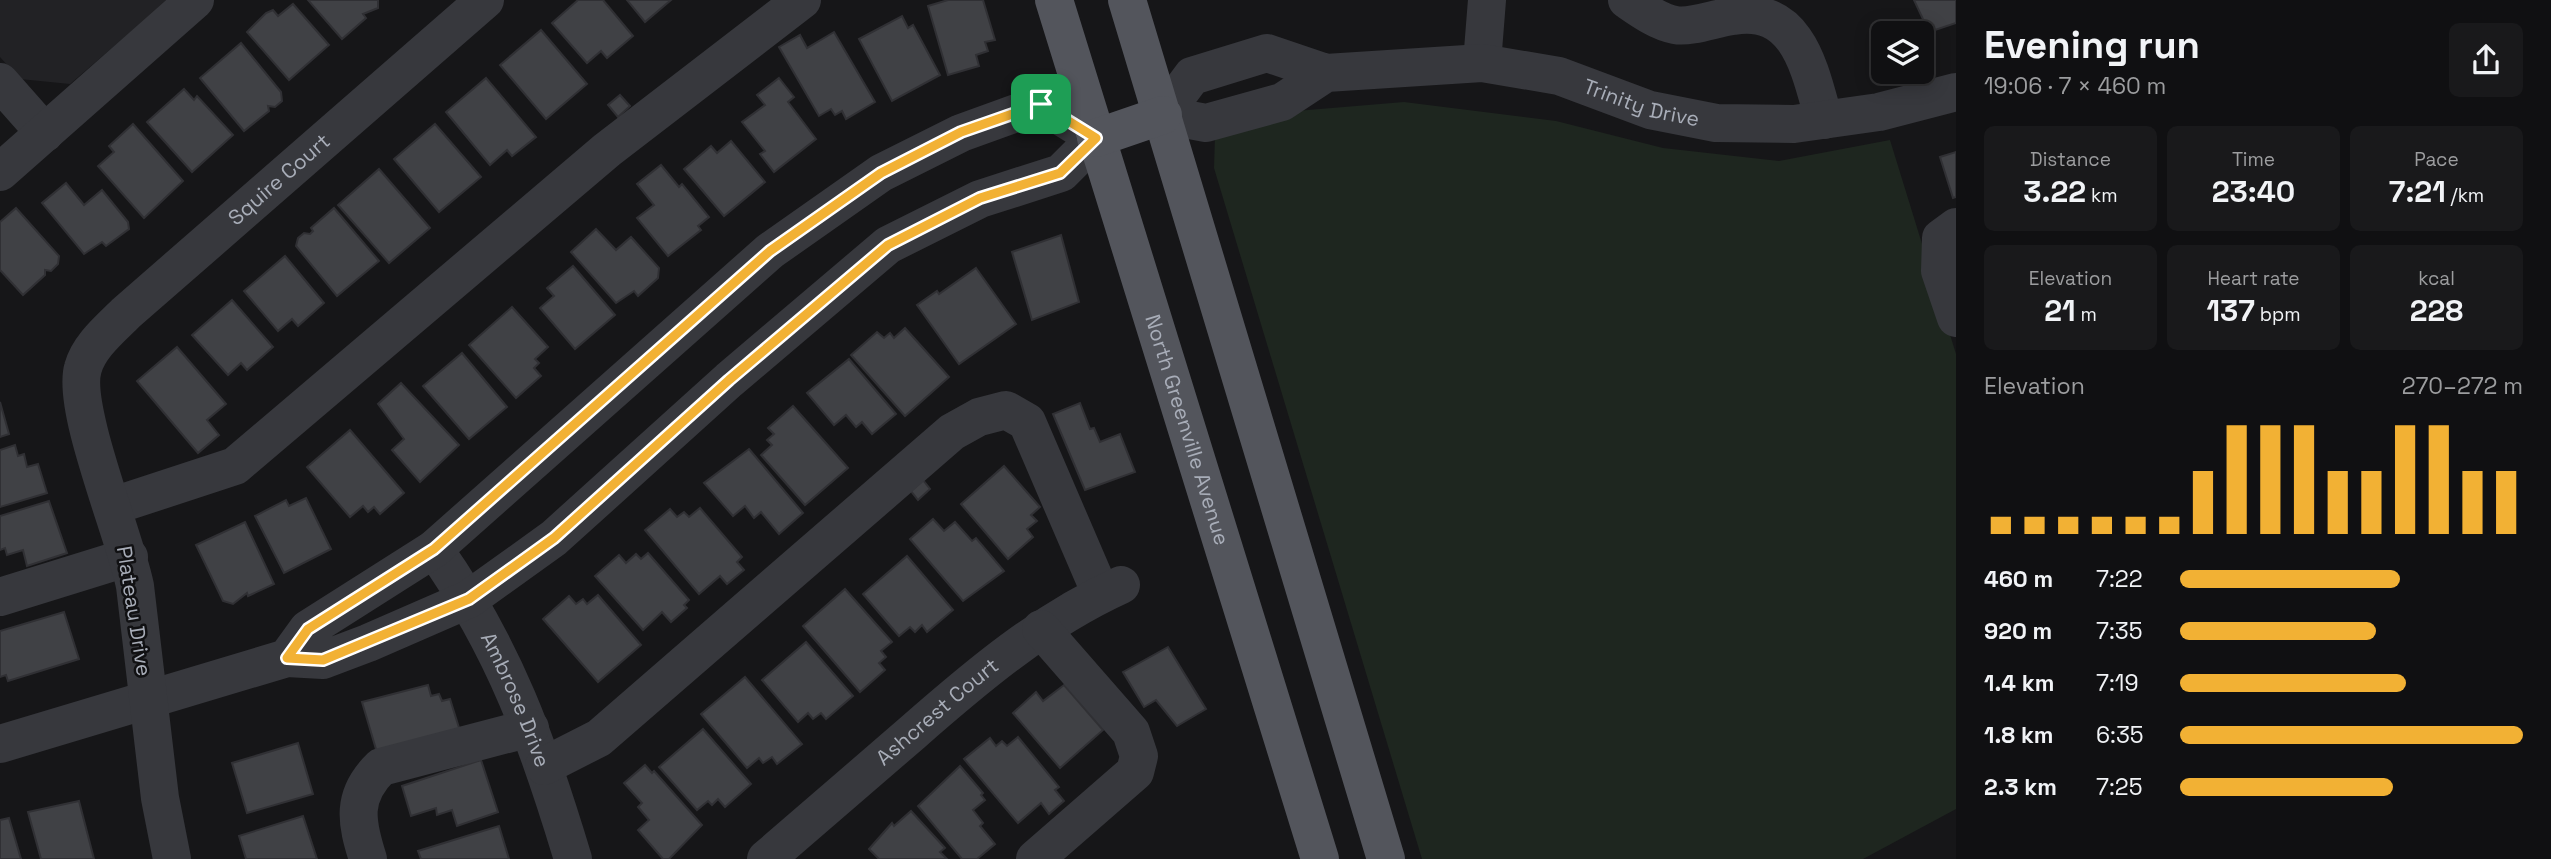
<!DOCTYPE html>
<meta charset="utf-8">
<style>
body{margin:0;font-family:"Space Grotesk",sans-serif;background:#19191b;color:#f1f3f6;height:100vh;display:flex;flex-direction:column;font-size:26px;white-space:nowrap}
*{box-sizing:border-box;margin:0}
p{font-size:23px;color:#9c9d9f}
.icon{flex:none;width:38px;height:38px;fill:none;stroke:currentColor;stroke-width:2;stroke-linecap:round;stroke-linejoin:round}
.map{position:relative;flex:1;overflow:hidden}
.side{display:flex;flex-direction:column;background:#101012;width:595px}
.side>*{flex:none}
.buttons{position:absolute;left:1871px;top:21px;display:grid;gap:14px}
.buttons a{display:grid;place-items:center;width:63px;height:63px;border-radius:10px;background:#101012;box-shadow:0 4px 18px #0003,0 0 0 2px #303032;font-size:35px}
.pin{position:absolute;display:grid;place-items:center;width:60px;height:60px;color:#fff;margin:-30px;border-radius:14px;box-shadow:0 4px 10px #0006}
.round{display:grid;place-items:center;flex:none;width:74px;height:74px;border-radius:10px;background:#19191b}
.head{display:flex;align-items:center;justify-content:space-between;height:119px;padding:0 28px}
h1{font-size:38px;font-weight:700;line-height:52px}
.metrics{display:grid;grid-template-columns:repeat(3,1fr);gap:10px;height:119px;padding:7px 28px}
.metrics div{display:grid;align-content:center;border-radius:10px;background:#19191b;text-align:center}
.metrics b{font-size:30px;font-weight:700}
.metrics small{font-size:19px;font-weight:400}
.metrics p{font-size:19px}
.chart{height:196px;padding:14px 28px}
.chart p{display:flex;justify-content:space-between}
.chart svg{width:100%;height:126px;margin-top:7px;stroke:#f2b134;stroke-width:6}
ul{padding:0 28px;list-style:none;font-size:23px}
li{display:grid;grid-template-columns:112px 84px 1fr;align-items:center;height:52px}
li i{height:18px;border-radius:9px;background:#f2b134}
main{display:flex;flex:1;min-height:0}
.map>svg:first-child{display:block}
</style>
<main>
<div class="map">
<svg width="1956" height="859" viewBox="0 0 1956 859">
<rect width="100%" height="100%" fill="#161618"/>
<path fill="#222225" d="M0,0H168L70,84L20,79L0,57Z"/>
<path fill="#1e261f" d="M1404,102L1556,121L1663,148L1779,161L1890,140L1956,354V809L1863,859H1422L1214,168L1215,136L1284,112Z"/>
<g fill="#404145" stroke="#303034" stroke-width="2">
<path d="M308,0H378V8L363,14L366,18L342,39Z"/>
<path d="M578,0H603L633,36L607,58L601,51L587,63L552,23Z"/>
<path d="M627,0H671L645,22Z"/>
<path d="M948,0H983L995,40L985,42L988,51L976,55L979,66L948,75L928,6Z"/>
<path d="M1914,0H1956V23L1929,32Z"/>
<path d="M293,4L329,45L289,80L247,32L266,13L273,10L278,16Z"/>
<path d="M902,16L908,28L913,25L940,75L892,101L859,39Z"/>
<path d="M541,30L587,84L546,119L500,65Z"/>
<path d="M834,32L875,102L846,119L842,111L835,115L831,109L819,116L779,47L800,35L807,48Z"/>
<path d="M241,43L281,92L282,101L275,107L268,106L269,111L244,131L200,78Z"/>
<path d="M486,78L536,137L512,156L507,150L490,165L446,112Z"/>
<path d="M779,78L794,97L788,102L816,139L774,172L760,154L765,151L742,122L765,105L757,95Z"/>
<path d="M184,89L194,100L197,96L233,135L192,172L147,122Z"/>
<path d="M620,95L630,106L618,117L608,105Z"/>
<path d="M133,124L183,181L144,218L98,166L114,152L109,146Z"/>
<path d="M435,124L481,177L439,212L394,159Z"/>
<path d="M731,141L765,182L724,216L684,169L711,146L717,153Z"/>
<path d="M1956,152V197L1953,198L1940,157Z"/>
<path d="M661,165L679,187L682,184L709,217L698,226L701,230L668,256L637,218L654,205L637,184Z"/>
<path d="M379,169L430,228L389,263L338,205Z"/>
<path d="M66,183L84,205L102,190L128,222L129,229L106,246L102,242L84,254L42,203Z"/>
<path d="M16,208L59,256L58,264L51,271L45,270V275L23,295L0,270V222Z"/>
<path d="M334,208L379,261L337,296L296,246L298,238L304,233L310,234L313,231L311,228Z"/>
<path d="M596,229L616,250L631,237L659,268L658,278L638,296L634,291L616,303L571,252Z"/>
<path d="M1061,235L1079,302L1032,320L1012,252Z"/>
<path d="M285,256L324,303L298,326L292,319L278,331L244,291Z"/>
<path d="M573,266L615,315L575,349L540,308L554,296L547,288Z"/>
<path d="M976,268L1016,324L959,364L917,305L937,291L939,294Z"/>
<path d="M232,300L273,347L247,370L241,363L228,375L192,335Z"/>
<path d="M512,307L548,347L535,359L539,363L534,368L541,376L516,398L469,345Z"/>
<path d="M905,328L949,377L905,416L851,355L877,332L884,338L890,333L894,338Z"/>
<path d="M177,347L226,404L207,420L219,435L198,453L137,381Z"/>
<path d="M462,353L507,407L469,439L423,386Z"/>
<path d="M849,359L896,414L872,434L862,422L856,427L846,415L834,425L807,393Z"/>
<path d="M401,383L459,445L420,482L392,450L404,439L378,404Z"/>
<path d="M0,402L9,434L0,437Z"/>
<path d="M1080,403L1090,429L1094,428L1100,442L1120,434L1135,472L1085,490L1053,414Z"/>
<path d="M793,406L848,468L805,505L761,455L772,445L767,440L774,434L768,428Z"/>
<path d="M350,430L404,493L380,514L374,507L368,512L363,506L350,517L307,467Z"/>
<path d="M15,445L18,456L24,454L27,467L38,464L47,493L0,507V450Z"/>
<path d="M749,449L803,513L779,534L761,512L754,518L745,506L733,516L704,483Z"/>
<path d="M1004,466L1040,507L1031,515L1037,521L1027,529L1033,537L1008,559L961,504Z"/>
<path d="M923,480L930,489L918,500L911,491Z"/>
<path d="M306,498L331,549L284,573L255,516L286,500L289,506Z"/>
<path d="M49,501L67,553L27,566L23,550L7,555L5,548L0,550V516Z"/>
<path d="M700,508L742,557L737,562L744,570L727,584L720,576L699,594L645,530L670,509L677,517L684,512L689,517Z"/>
<path d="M933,519L944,531L955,522L972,541L976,538L1004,571L963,601L910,539Z"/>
<path d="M245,522L274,584L248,596L247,593L233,604L223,601L196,545Z"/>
<path d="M648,553L689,600L684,605L687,608L671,622L662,612L643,630L595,576L619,555L626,563L636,554L641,559Z"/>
<path d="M907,556L953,610L927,632L922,625L915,632L910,627L899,636L863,594Z"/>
<path d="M845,589L892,642L881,651L886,657L879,663L885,670L860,692L803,626Z"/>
<path d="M598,595L641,645L598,682L543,619L569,596L576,604L583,599L587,604Z"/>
<path d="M64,612L79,659L8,681L6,675L0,677V631Z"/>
<path d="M806,642L853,696L826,719L821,713L813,719L808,713L798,722L762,680Z"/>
<path d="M1168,647L1206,709L1177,726L1156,700L1144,707L1123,672Z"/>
<path d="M745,677L802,744L777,764L772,757L763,763L759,758L747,768L701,714Z"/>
<path d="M428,685L431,696L439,694L442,701L450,699L460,731L378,756L362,702Z"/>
<path d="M1064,685L1103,730L1060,768L1013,713L1036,692L1043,701Z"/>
<path d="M703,729L751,784L725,807L718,799L712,805L708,801L697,810L659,767Z"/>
<path d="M1018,737L1059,787L1055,790L1064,801L1049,814L1041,803L1018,823L964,759L990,738L996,746L1002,741L1007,746Z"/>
<path d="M298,743L313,794L247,813L232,763Z"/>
<path d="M481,760L498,812L457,826L452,810L437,815L436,808L411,816L402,786Z"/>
<path d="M645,765L652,773L654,771L702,825L669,859H663L638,830L649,820L638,807L642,803L624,783Z"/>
<path d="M960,766L983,793L981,795L985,800L973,810L983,823L980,826L995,844L977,859H962L918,806Z"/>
<path d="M79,801L94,859H41L28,812Z"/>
<path d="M911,811L945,848L940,852L947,859H879L869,849L892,823L894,826Z"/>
<path d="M303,816L317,859H246L239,836Z"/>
<path d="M9,818L21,859H0V820Z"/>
<path d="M499,826L509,859H421L418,851Z"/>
</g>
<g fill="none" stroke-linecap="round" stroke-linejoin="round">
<g stroke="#37383d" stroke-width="38">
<path d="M1627,0C1640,9 1658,22 1675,25C1691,28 1716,18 1733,16C1799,5 1810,71 1824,120"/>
<path d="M1482,63L1487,0"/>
<path id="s1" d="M1326,73L1282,102L1206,123L1163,115L1192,76L1267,53L1326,73L1482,63L1559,76L1650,110L1716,123L1794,124L1879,112L1956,92"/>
<path d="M0,82L45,133"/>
<path d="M0,172L195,0"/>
<path d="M1956,227L1941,238L1940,271L1956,318"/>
<path d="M113,506L235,466L607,150L802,0"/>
<path id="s2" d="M434,549C505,649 538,743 573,859"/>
<path d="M0,597L129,557"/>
<path d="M0,744L287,658L323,660L368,643L469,599L554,538L729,380L888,245L980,199L1061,173L1096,138L1041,104L961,133L881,173L770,251L434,549L308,629L287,658"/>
<path d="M544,766L599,738L952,432L979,417L1006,410L1027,422L1101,594"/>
<path id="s3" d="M172,859L160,798L135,586C125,536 71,408 83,368C89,346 110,329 126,313L485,0"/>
<path d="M368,859C356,822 351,796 381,767L530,728"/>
<path id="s4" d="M766,859C814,817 863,775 912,733C977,676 1042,621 1121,585"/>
<path d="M1035,859L1135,772L1139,756L1131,732L1041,629"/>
</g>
<g stroke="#53555c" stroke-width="38">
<path id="s5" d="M1054,0L1320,859"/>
<path d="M1127,0L1386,859"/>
<path d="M1096,138L1163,115"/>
</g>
</g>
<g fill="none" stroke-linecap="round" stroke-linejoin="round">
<defs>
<path id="route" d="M1041,104L1096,138L1060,173L980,198L888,245L729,380L554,538L469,599L323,660L287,658L308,629L434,549L770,251L881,173L961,132Z"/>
</defs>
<use href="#route" stroke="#fff" stroke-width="14"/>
<use href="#route" stroke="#f2b134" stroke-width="9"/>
</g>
<g text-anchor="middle" stroke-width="5" stroke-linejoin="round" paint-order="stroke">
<g font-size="21" fill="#a8adb8" stroke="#111113">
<text dy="7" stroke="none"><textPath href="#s1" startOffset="686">Trinity Drive</textPath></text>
<text dy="7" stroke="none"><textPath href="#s3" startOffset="775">Squire Court</textPath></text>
<text dy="7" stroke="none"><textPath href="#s5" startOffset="450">North Greenville Avenue</textPath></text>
<text transform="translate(134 611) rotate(81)" y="7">Plateau Drive</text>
<text dy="7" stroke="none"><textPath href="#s2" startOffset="172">Ambrose Drive</textPath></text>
<text dy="7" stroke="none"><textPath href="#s4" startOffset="226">Ashcrest Court</textPath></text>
</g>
</g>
</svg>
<div class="buttons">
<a><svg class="icon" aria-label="layers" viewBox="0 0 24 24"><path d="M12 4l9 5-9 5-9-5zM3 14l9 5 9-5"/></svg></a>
</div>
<div class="pin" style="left:1041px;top:104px;background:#1e9e55"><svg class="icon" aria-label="arrive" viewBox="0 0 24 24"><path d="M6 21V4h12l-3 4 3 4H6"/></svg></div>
</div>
<section class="side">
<div class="head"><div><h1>Evening run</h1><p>19:06 · 7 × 460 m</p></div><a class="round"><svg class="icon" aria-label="share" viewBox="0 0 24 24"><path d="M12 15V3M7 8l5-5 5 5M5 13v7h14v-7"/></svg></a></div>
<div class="metrics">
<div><p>Distance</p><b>3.22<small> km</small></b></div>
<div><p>Time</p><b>23:40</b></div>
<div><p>Pace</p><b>7:21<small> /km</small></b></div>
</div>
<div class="metrics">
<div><p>Elevation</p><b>21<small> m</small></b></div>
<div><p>Heart rate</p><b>137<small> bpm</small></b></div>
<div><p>kcal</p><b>228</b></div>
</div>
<div class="chart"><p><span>Elevation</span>270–272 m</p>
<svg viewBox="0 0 160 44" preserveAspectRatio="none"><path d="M5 44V38M15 44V38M25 44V38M35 44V38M45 44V38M55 44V38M65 44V22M75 44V6M85 44V6M95 44V6M105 44V22M115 44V22M125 44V6M135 44V6M145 44V22M155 44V22"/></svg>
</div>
<ul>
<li><b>460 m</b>7:22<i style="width:64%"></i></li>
<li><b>920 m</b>7:35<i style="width:57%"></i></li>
<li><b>1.4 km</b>7:19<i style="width:66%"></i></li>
<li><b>1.8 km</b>6:35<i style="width:100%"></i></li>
<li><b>2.3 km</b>7:25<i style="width:62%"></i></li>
</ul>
</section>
</main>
